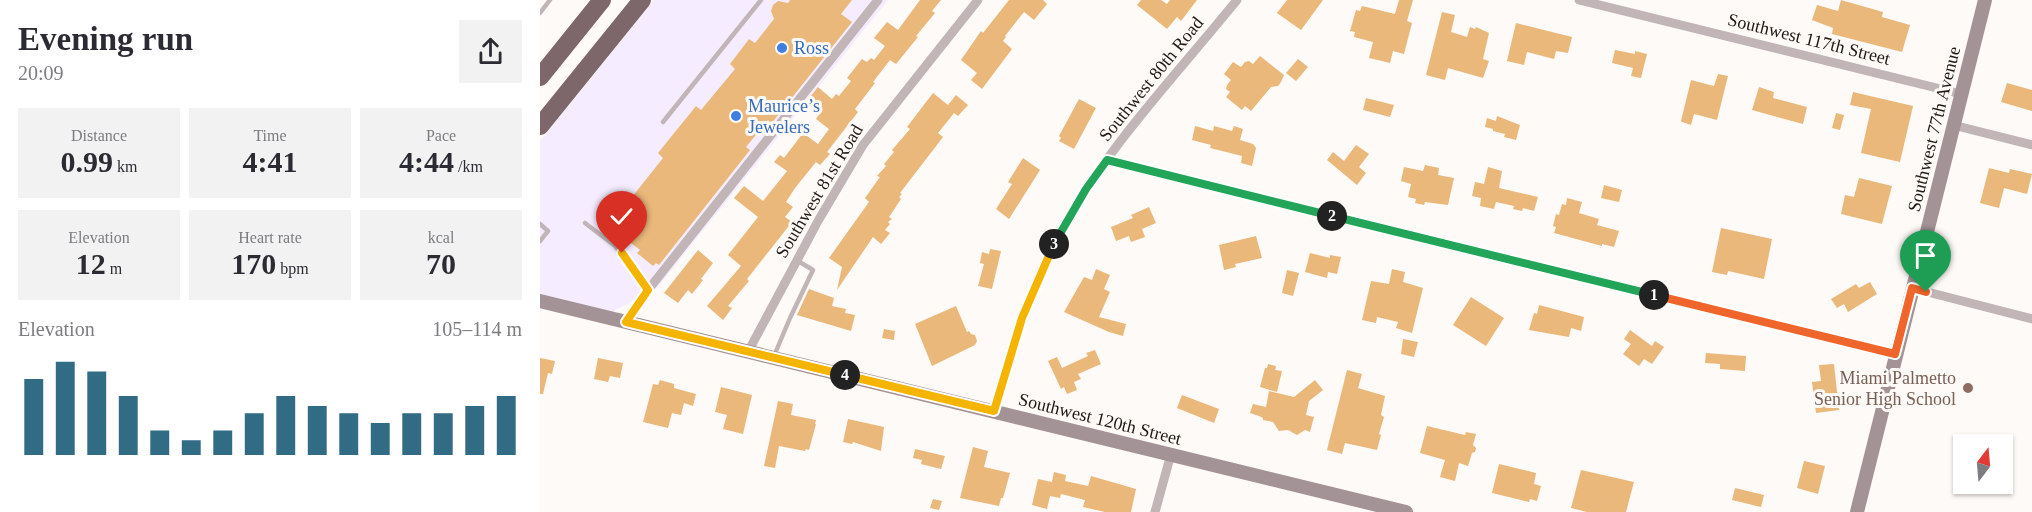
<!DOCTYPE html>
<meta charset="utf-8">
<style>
body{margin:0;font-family:Georgia,serif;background:#f2f2f3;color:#2b2b33;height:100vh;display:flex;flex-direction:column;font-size:22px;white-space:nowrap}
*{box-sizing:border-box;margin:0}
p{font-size:20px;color:#7c7c81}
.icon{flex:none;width:33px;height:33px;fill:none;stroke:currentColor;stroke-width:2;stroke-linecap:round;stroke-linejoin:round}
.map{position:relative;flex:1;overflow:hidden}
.details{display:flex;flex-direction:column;background:#fff;width:540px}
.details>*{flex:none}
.needle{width:39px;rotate:16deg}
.controls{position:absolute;left:1413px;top:434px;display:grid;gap:12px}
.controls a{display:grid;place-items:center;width:60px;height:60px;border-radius:0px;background:#fff;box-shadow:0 2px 4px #0004;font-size:30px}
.pin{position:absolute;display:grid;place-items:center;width:51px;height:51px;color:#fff;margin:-62px -26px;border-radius:50% 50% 50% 0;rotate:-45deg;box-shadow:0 0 6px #0007}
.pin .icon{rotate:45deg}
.km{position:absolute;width:30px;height:30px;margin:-15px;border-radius:50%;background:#222;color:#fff;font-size:16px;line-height:30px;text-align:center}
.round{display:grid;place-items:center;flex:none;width:63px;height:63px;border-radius:0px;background:#f2f2f3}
.overview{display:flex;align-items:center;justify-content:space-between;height:102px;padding:0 18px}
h1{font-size:33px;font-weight:600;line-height:45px}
.stats{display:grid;grid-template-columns:repeat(3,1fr);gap:9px;height:102px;padding:6px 18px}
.stats div{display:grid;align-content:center;border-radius:0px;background:#f2f2f3;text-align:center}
.stats b{font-size:30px;font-weight:600}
.stats small{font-size:16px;font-weight:400}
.stats p{font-size:16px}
.chart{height:168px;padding:12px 18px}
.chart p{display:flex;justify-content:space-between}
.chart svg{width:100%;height:108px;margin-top:6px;stroke:#326b84;stroke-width:6}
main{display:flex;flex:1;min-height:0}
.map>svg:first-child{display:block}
</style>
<main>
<section class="details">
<div class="overview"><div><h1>Evening run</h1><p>20:09</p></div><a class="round"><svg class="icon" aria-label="share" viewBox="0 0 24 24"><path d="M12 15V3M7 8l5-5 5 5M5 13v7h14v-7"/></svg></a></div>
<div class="stats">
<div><p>Distance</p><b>0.99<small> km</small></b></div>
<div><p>Time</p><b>4:41</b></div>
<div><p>Pace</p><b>4:44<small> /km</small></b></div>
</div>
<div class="stats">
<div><p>Elevation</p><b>12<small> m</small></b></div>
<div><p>Heart rate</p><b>170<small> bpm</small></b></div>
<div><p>kcal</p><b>70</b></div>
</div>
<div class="chart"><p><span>Elevation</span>105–114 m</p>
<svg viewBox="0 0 160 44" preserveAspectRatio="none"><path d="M5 44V13M15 44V6M25 44V10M35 44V20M45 44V34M55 44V38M65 44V34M75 44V27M85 44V20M95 44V24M105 44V27M115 44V31M125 44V27M135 44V27M145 44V24M155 44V20"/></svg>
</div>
</section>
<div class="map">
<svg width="1492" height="512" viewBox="0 0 1492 512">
<rect width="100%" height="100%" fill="#fefaf7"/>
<path fill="#f5edff" d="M114,0H348L117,288L72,312L0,295V141Z"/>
<g fill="#ebb87b">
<path d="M250,0H312L301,14L312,22L231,124L228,120L206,147L210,150L119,265L116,263L113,266L97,253L100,250L69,226L123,158L118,153L156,106L161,110L195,69L190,64L209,39L215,43L234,19L231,11L233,5L238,1L248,3Z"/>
<path d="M380,0H401L392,11L395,13L376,36L378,37L356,64L350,60L333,82L335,83L315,109L318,112L287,152L290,154L280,165L276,162L255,188L246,202L253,207L245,217L252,222L207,279L209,281L188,306L192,308L183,320L167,306L201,266L188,255L218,217L194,198L204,186L223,201L247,171L234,162L240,155L244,158L263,133L278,144L289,129L276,119L281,112L267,101L278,87L292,99L296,94L299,96L311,81L307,78L322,59L327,62L331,58L334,60L345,46L334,38L347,22L358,30Z"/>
<path d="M469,0H503L507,4L494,20L484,12L465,36L466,37L463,41L472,49L442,89L431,80L437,73L421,60L441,31L443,33Z"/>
<path d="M601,0H621L627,4L630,0H657L641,21L637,17L627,29L597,5Z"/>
<path d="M747,0H783L761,30L737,13Z"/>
<path d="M859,0H873L867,21L872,23L864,54L853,51L850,63L829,58L833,42L814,37L815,32L810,31L816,10L820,11L822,6L855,14Z"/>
<path d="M1301,0L1343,12L1342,17L1370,25L1362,52L1292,34L1293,28L1272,20L1277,5L1298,11Z"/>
<path d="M902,12L915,15L911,32L927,37L930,27L935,29L936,27L949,33L943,59L949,61L943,78L908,68L905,80L886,75Z"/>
<path d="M976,23L1032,37L1028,53L1016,51L1014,59L987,52L984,65L967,61Z"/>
<path d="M1075,50L1095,54V51L1107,54L1101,78L1091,76L1093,68L1072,63Z"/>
<path d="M720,56L744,75L741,82L738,86L731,87L711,111L705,106L702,110L686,97L690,92L686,89L687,85L691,80L684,74L693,62L701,67L705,62L709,61L713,64Z"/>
<path d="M758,59L768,67L756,81L746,73Z"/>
<path d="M1178,74L1188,76L1177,120L1154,114L1151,125L1142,122L1141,121L1151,80L1174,86Z"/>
<path d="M1467,83L1492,90V111L1461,102Z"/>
<path d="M1219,87L1234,92L1233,98L1267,107L1263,124L1212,110Z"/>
<path d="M1313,92L1373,106L1360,162L1321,153L1331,109L1310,105Z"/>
<path d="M393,93L408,105L416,95L428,105L418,116L414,113L398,133L403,137L360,193L362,194L359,197L361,199L349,217L352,219L348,222L350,224L345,230L350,233L341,244L333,237L297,290L302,267L289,258L329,202L325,198L340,177L337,176L346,166L344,164L354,152L352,150L370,129L367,127Z"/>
<path d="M826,98L854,105L850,117L823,110Z"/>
<path d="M539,99L556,108L534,149L519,141L521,138L519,136Z"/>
<path d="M1296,113L1304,115L1300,130L1292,128Z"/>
<path d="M957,116L980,125L976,140L964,137L965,134L953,131V129L945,127L947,118L956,121Z"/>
<path d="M655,126L673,131L674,126L692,131L694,126L703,129L700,140L713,144L716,148L712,166L701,163L702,156L670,148L671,145L652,140Z"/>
<path d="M816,145L829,154L819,167L826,173L817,185L787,160L793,152L804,161Z"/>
<path d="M483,158L500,170L469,219L456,209L472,184L468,182Z"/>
<path d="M885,165L899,168L898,175L914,178L908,205L885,202L884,205L875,203L876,199L868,197L871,184L861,181L864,167L883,171Z"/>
<path d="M948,167L962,171L959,188L998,197L994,211L983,208L982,211L973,209L974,206L956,202L954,209L940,206L941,198L932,196L935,182L944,184Z"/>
<path d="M1449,168L1469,173L1470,169L1492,174L1487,194L1464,188L1459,208L1440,203Z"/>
<path d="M1319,178L1352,186L1342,224L1301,214L1305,195L1314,197Z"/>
<path d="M1064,185L1082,190L1079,202L1061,198Z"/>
<path d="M1027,198L1042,202L1039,213L1059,219L1057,225L1079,231L1074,247L1062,244V246L1014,233L1016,227L1013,226L1016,214L1019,215L1022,204L1026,205Z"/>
<path d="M609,207L616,223L602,229L605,237L591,242L589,236L576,241L571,227L593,218L591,215Z"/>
<path d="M1181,228L1232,239L1224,279L1188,271L1187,275L1172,272Z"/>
<path d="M716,236L722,258L695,264L696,267L684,270L679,245Z"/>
<path d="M450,249L461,251L452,289L438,286L444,264L440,263L442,252L449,254Z"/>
<path d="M158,250L173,263L161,279L163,280L152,294L148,290L138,303L124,293Z"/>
<path d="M770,253L790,258V255L801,257L797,274L788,272L787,278L765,272Z"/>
<path d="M556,269L570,275L564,289L570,292L559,317L586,324L583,336L569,332L524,312L544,277L552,280Z"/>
<path d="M852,269L865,272L863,282L883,288L872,333L856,328L858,322L837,317L836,323L822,320L831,281L849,284Z"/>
<path d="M747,270L759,273L753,296L742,293Z"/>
<path d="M1330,282L1337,294L1308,312L1304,304L1297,308L1291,299L1316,284L1319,288Z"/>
<path d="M269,289L294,298L292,306L306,309L305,313L315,315L311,331L257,315Z"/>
<path d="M931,297L964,318L946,346L913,325Z"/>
<path d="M999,305L1044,317L1041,331L1031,328L1029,337L989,330L994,313L997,314Z"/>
<path d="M416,306L427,332L429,331L431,334L435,335L437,341L435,345L392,366L375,324Z"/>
<path d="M344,329L355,331L354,340L342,338Z"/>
<path d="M1090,330L1112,346L1115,341L1124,347L1112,364L1104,359L1099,366L1083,354L1091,344L1084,339Z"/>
<path d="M863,339L878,342L874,357L861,354Z"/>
<path d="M555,350L561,364L538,374L541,379L534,382L537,390L527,394L524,387L521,389L508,361L517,357L522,368L548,356L546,353Z"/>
<path d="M1166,353L1206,356L1205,371L1180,369V364L1165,363Z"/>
<path d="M0,358L15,361L12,374L8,373L3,394H0Z"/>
<path d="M58,358L83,363L80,378L70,376L68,382L54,379Z"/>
<path d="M728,364L736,366L735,370L742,371L737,392L720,387L725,368H727Z"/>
<path d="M1294,364L1299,410L1276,413L1272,382L1281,381L1279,365Z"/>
<path d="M807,370L822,374L818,388L845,396L841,415L844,417L839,434L841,435L837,450L805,443L802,454L787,450Z"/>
<path d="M120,380L134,384V388L156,394L153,406L144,403L141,415L132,413L128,428L103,422L113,384L118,385Z"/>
<path d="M775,380L783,390L769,401L766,415L774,417L770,432L765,430L757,435L748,430L739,431L733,422L723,420V418L719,416L710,413L713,404L726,407L729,391L754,397Z"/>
<path d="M181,387L212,395L203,434L183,429L187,415L175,412Z"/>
<path d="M642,395L679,409L674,423L637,408Z"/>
<path d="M238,401L253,404L251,415L276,420L275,424H276L269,450L266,449L265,451L239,446L235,468L224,466Z"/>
<path d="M308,419L344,427L341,451L313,442L312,444L303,442Z"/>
<path d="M887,426L925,435L926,432L936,434L933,445L936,448L935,452L932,453L928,466L919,463L915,481L900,477L905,460L880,453Z"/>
<path d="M433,447L448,451L444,467L470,473L463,498H461L459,506L420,498Z"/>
<path d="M375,449L405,456L401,469L381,464L382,460L373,458Z"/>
<path d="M1264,461L1285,466L1278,494L1257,488Z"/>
<path d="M959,464L996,473L994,484L1001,486L997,501L990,499L989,502L952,493Z"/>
<path d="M1041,470L1094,482L1086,512H1047L1031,508Z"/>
<path d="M514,472L526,475L525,481L548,486L551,476L596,489L591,512H565L543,507L545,500L521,494L520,498L510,496L507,509L492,505L498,479L512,482Z"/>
<path d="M1195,488L1224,495L1221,507L1192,500Z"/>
<path d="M393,499L402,501L399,510L390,508Z"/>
</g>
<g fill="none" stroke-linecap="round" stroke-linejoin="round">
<g stroke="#c1b5b7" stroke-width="4.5">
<path d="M0,13L10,0"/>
<path d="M123,122L221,0"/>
<path d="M45,223L75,246L108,290"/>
<path d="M0,224L8,231L0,241"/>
<path d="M234,356L250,318L273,270L258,261"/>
</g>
<g stroke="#c1b5b7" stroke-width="9">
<path d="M1039,0L1421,94"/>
<path d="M1413,125L1492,145"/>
<path d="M567,160L586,166L1355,354"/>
<path d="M1372,288L1492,319"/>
<path d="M86,322L108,290L338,0"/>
<path d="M208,352L278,221L323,145L438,0"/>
<path d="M454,411C473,348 490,285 522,228C569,145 637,74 697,0"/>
<path d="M615,512L631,454"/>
</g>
<g stroke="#a49396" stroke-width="14">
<path d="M0,301L866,512"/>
<path d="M1317,512L1445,0"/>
</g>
<g stroke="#7d676b" stroke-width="18">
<path d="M0,77L62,0"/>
<path d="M0,126L102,0"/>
</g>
</g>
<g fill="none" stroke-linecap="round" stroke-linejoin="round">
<defs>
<path id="split-1" d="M1114,295L1355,354L1372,288L1386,292"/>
<path id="split-2" d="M792,216L1114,295"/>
<path id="split-3" d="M514,244L546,189L567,160L792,216"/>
<path id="split-4" d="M305,375L454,411L482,318L514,244"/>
<path id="split-5" d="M82,253L108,290L86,322L305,375"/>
</defs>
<use href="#split-1" stroke="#fff" stroke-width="12"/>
<use href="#split-2" stroke="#fff" stroke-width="12"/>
<use href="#split-3" stroke="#fff" stroke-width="12"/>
<use href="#split-4" stroke="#fff" stroke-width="12"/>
<use href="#split-5" stroke="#fff" stroke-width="12"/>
<use href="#split-1" stroke="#f0652b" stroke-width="8"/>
<use href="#split-2" stroke="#22a559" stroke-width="8"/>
<use href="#split-3" stroke="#22a559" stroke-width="8"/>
<use href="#split-4" stroke="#f5b400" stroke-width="8"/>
<use href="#split-5" stroke="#f5b400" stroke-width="8"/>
</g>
<g fill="#3f7fe0" stroke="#fefaf7" stroke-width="2">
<circle cx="242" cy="48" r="6"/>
<circle cx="196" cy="116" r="6"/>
</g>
<circle fill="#8d6e63" stroke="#fefaf7" stroke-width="2" cx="1428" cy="388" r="6"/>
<g text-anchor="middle" stroke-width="6" stroke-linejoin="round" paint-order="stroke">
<g font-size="18" fill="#201a14" stroke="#fefaf7">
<text transform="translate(1269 39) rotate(14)" y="6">Southwest 117th Street</text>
<text transform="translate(611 79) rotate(-51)" y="6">Southwest 80th Road</text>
<text transform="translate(1394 129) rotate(-76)" y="6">Southwest 77th Avenue</text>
<text transform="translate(279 191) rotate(-59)" y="6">Southwest 81st Road</text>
<text transform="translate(560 419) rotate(14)" y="6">Southwest 120th Street</text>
</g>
<g font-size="18" fill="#366cbe" stroke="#fefaf7" text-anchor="start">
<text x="254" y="54">Ross</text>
<text x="208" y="112">Maurice’s<tspan x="208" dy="21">Jewelers</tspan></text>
</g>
<g font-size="18" fill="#785e54" stroke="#fefaf7" text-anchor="end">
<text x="1416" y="384">Miami Palmetto<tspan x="1416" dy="21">Senior High School</tspan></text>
</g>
</g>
</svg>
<div class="controls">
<a><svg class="needle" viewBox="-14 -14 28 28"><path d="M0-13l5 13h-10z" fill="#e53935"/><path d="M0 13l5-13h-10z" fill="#7c7c81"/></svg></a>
</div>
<div class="pin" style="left:1386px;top:292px;background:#1e9e55"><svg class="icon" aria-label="arrive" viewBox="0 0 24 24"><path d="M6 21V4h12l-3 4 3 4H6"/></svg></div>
<div class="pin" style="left:82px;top:253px;background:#d93025"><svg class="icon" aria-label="check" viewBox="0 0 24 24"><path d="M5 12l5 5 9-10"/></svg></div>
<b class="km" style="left:1114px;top:295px">1</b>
<b class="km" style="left:792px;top:216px">2</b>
<b class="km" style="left:514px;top:244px">3</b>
<b class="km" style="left:305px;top:375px">4</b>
</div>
</main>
